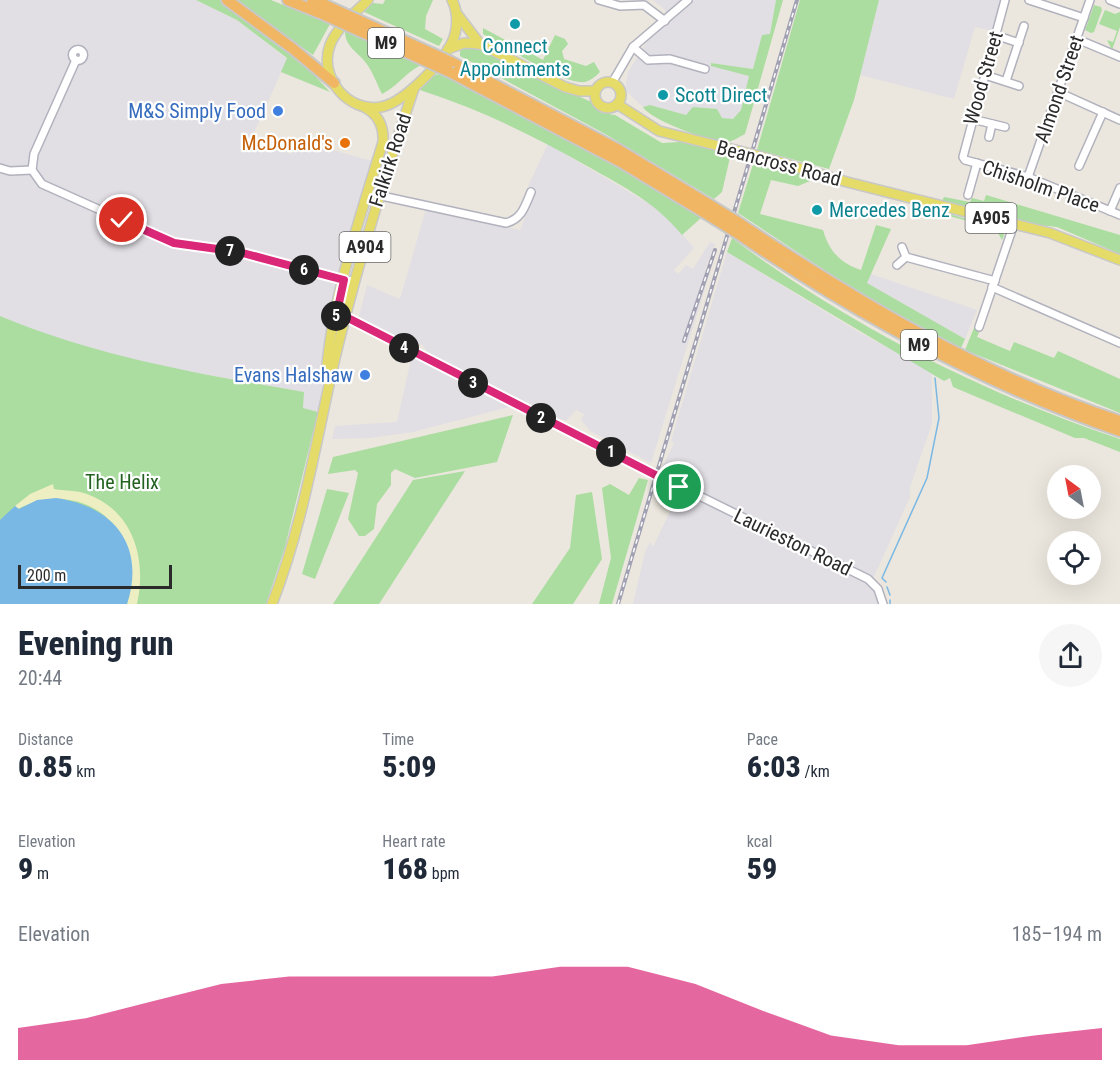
<!DOCTYPE html>
<meta charset="utf-8">
<style>
body{margin:0;font-family:"Roboto Condensed",sans-serif;background:#f6f6f7;color:#1f2937;height:100vh;display:flex;flex-direction:column;font-size:22px;white-space:nowrap}
*{box-sizing:border-box;margin:0}
p{font-size:20px;color:#747a83}
.icon{flex:none;width:33px;height:33px;fill:none;stroke:currentColor;stroke-width:2;stroke-linecap:round;stroke-linejoin:round}
.map{position:relative;height:604px;overflow:hidden}
.side{display:flex;flex-direction:column;background:#fff;flex:1}
.side>*{flex:none}
.needle{width:39px;rotate:328deg}
.fabs{position:absolute;left:1047px;top:465px;display:grid;gap:12px}
.fabs a{display:grid;place-items:center;width:54px;height:54px;border-radius:50%;background:#fff;box-shadow:0 6px 24px #0002;font-size:30px}
.scale{position:absolute;left:18px;bottom:15px;width:154px;box-sizing:border-box;padding-left:6px;border:3px solid #2a2a2a;border-top:0;font-size:16px;line-height:21px;white-space:nowrap;color:#2a2a2a;-webkit-text-stroke:4px #fff;paint-order:stroke}
.pin{position:absolute;display:grid;place-items:center;width:51px;height:51px;color:#fff;margin:-26px;border:3px solid #fff;border-radius:50%;box-shadow:0 2px 6px #0007}
.km{position:absolute;width:30px;height:30px;margin:-15px;border-radius:50%;background:#222;color:#fff;font-size:16px;line-height:30px;text-align:center}
.round{display:grid;place-items:center;flex:none;width:63px;height:63px;border-radius:32px;background:#f6f6f7}
.headline{display:flex;align-items:center;justify-content:space-between;height:102px;padding:0 18px}
h1{font-size:33px;font-weight:800;line-height:45px}
.stats{display:grid;grid-template-columns:repeat(3,1fr);gap:9px;height:102px;padding:6px 18px}
.stats div{display:grid;align-content:center}
.stats b{font-size:30px;font-weight:800}
.stats small{font-size:16px;font-weight:400}
.stats p{font-size:16px}
.chart{height:168px;padding:12px 18px}
.chart p{display:flex;justify-content:space-between}
.chart svg{width:100%;height:108px;margin-top:6px;fill:#db2777;opacity:.7}
.map>svg:first-child{display:block}
</style>
<div class="map">
<svg width="1120" height="604" viewBox="0 0 1120 604">
<rect width="100%" height="100%" fill="#ebe7de"/>
<g fill="#e1dee4">
<path d="M0,0H196L237,20L287,59L249,144L292,154L296,140L376,162L327,358L318,412L303,408L304,392L153,365L53,338L0,316Z"/>
<path d="M653,0H776L770,35H762L753,69L711,63L712,66L749,76L741,110L733,119L722,118L717,109L694,107L686,115L650,105L643,107L625,90L628,72L666,11Z"/>
<path d="M879,0H1001L992,31L975,27L954,99L860,75Z"/>
<path d="M548,144L663,212L694,248L674,270L678,274L686,265L693,269L710,242L715,244L705,269L710,272L651,463L590,431L581,420L584,414L576,410L566,421L521,404L413,432L370,438L332,439L335,426L397,422L412,355L496,398L503,394L427,352L422,344L415,347L382,332L359,316L367,285L400,299L426,209L520,230L536,190L528,186Z"/>
<path d="M727,252L857,331L932,372V424L910,487V497L873,579L660,472L674,443L671,441Z"/>
<path d="M871,274L977,310L965,339L867,283Z"/>
<path d="M683,494L787,539L868,579L883,604H633L645,552L650,542L653,547L676,499Z"/>
</g>
<g fill="#aadd9f">
<path d="M196,0H220L235,9L293,52L330,92L281,72L287,58L237,20Z"/>
<path d="M236,0H271L330,24L313,55Z"/>
<path d="M385,0H433L426,16L425,29L443,39L439,46L362,11L373,3L383,4Z"/>
<path d="M776,0H783L745,134C740,136 734,141 728,142C715,144 650,120 643,107L650,105L686,115L693,107L717,109L722,118L733,119L741,110L749,76L711,66V63L753,69L762,35L770,34Z"/>
<path d="M800,0H879L854,100L829,169L757,150Z"/>
<path d="M1094,5L1101,7L1102,10L1094,32L1091,33L1085,30Z"/>
<path d="M1105,10L1115,14L1120,12V27L1112,50L1107,40L1113,42L1117,31L1099,24Z"/>
<path d="M483,28L543,60L555,35L565,39L568,44L562,51L564,59L586,66L594,62L600,72C594,78 588,83 580,82C556,80 506,47 483,34Z"/>
<path d="M345,31L421,65C405,73 398,86 382,94C377,84 373,72 366,63C358,52 345,47 345,31Z"/>
<path d="M467,45L478,46C514,65 549,84 587,100C598,104 601,114 615,115L662,143L680,142L731,153L722,192L714,199L607,135L460,56V50Z"/>
<path d="M439,74L454,78L599,154L701,218L682,235C655,202 624,187 587,166C532,135 479,109 420,90L429,77Z"/>
<path d="M754,161L811,176L810,181L798,186L771,180L760,214L823,230C829,251 840,263 861,270L876,225L891,229L867,283L965,339L961,348L861,294L738,213Z"/>
<path d="M986,195L1120,235V254L1057,227L1030,224L942,201L944,197L970,202L972,198L984,201Z"/>
<path d="M922,206L977,222L1000,225L1004,235L1002,240L995,228L922,209Z"/>
<path d="M732,238C848,325 982,393 1120,439V452L1084,438H1075L953,387L950,378L944,381L727,252Z"/>
<path d="M0,316C98,357 200,374 304,392L303,408L318,412L285,547L266,604H0Z"/>
<path d="M974,328L980,330L977,337L1010,351L1014,342L1054,358L1058,351L1120,379V413L965,350Z"/>
<path d="M513,415L497,462L415,478L395,469L391,473V485L377,504L374,529L365,536H359L348,519L358,473L355,470L328,474L333,457Z"/>
<path d="M465,471L379,604H333L413,480Z"/>
<path d="M639,478L648,480L612,604H599L611,558L602,488L610,484L629,495Z"/>
<path d="M327,489L349,493L315,579L302,574Z"/>
<path d="M592,492L602,559L573,604H532L570,548L576,495Z"/>
</g>
<path fill="#eeeec3" d="M53,484L54,489C65,491 76,490 87,494C134,511 147,560 137,604H127C150,533 85,475 18,509L15,506L30,494Z"/>
<path fill="#79b8e5" d="M56,498C114,506 146,546 127,604H0V520L15,506L19,509L37,500Z"/>
<g fill="none" stroke-linecap="round" stroke-linejoin="round">
<g stroke="#79b8e5" stroke-width="1.5">
<path d="M886,582L882,578L927,478L939,418L935,378"/>
<path d="M887,587L890,595"/>
<path d="M890,604V600"/>
</g>
<defs>
<g id="minor">
<path d="M599,0L620,6L644,5L665,21"/>
<path d="M1005,0L963,157L965,160L1028,177L1120,215"/>
<path d="M1029,0L1084,18"/>
<path d="M1110,0L1120,4"/>
<path d="M995,35L1019,43"/>
<path d="M1077,39L1120,57"/>
<path d="M633,47L648,60L670,59L705,69"/>
<circle cx="78" cy="55" r="5.5"/>
<path d="M76,60L34,154L32,170L42,184L174,243L239,252L355,282"/>
<path d="M985,75L1019,86"/>
<path d="M1006,81L1024,26"/>
<path d="M612,83L633,47L688,0"/>
<path d="M1058,92L1120,120"/>
<path d="M972,119L1005,127"/>
<path d="M989,137L992,124"/>
<path d="M1079,166L1103,112"/>
<path d="M0,168L10,171L32,170"/>
<path d="M1028,177L1090,0"/>
<path d="M368,193L506,223C522,219 525,206 531,192"/>
<path d="M968,195L977,163"/>
<path d="M1110,211L1120,188"/>
<path d="M906,257L995,281"/>
<path d="M897,265L906,257L902,247"/>
<path d="M992,287L1120,343"/>
<path d="M341,317L350,319L652,473"/>
<path d="M979,327L1014,224"/>
<path d="M659,476L868,579L878,589L883,604"/>
</g>
<g id="major">
<path d="M368,0C354,14 337,27 330,45C318,77 348,113 381,107C404,103 444,61 453,40C458,28 458,11 452,0"/>
<path d="M457,14L480,44L565,87L579,91H595"/>
<path d="M448,49L464,43L480,44"/>
<circle cx="608" cy="95" r="13"/>
<path d="M617,104L659,131L739,151"/>
<path d="M755,155L847,182L1050,233L1120,260"/>
<path d="M326,379C330,304 361,214 383,142C384,126 378,114 364,107"/>
<path d="M272,604C303,525 316,441 335,358C357,267 384,177 414,88"/>
</g>
<g id="highway">
<path d="M227,0L292,48L334,83"/>
<path d="M288,0L320,13"/>
<path d="M312,0L325,5"/>
<path d="M451,62L619,150L710,205"/>
<path d="M452,73L621,162L705,213"/>
<path d="M736,221C858,302 981,376 1120,421"/>
<path d="M734,231C855,314 981,383 1120,431"/>
</g>
</defs>
<use href="#minor" stroke="#b1b2bd" stroke-width="10"/>
<use href="#major" stroke="#c8c8c8" stroke-width="12"/>
<use href="#highway" stroke="#c8c8c8" stroke-width="14"/>
<use href="#minor" stroke="#fff" stroke-width="7"/>
<use href="#major" stroke="#e5db69" stroke-width="9"/>
<use href="#highway" stroke="#f1b663" stroke-width="10"/>
<defs>
<g id="rail">
<path d="M684,341L715,250"/>
<path d="M618,604L797,0"/>
</g>
</defs>
<use href="#rail" stroke="#a1a1b3" stroke-width="4"/>
<use href="#rail" stroke="#fff" stroke-width="1.5" stroke-dasharray="4.5" stroke-linecap="butt"/>
<defs>
<path id="minor-bridge" d="M652,473L659,476"/>
<path id="major-bridge" d="M739,151L755,155"/>
<g id="highway-bridge">
<path d="M325,5L451,62"/>
<path d="M320,13L452,73"/>
<path d="M710,205L736,221"/>
<path d="M705,213L734,231"/>
</g>
</defs>
<use href="#minor-bridge" stroke="#b1b2bd" stroke-width="10" stroke-linecap="butt"/>
<use href="#major-bridge" stroke="#c8c8c8" stroke-width="12" stroke-linecap="butt"/>
<use href="#highway-bridge" stroke="#c8c8c8" stroke-width="14" stroke-linecap="butt"/>
<use href="#minor-bridge" stroke="#fff" stroke-width="7"/>
<use href="#major-bridge" stroke="#e5db69" stroke-width="9"/>
<use href="#highway-bridge" stroke="#f1b663" stroke-width="10"/>
</g>
<g fill="none" stroke-linecap="round" stroke-linejoin="round">
<defs>
<path id="route" d="M122,220L174,243L239,252L344,280L336,317L350,319L679,487"/>
</defs>
<use href="#route" stroke="#fff" stroke-width="12"/>
<use href="#route" stroke="#db2777" stroke-width="8"/>
</g>
<g fill="#0f9aa8" stroke="#fff" stroke-width="2">
<circle cx="515" cy="24" r="6"/>
<circle cx="663" cy="95" r="6"/>
<circle cx="817" cy="210" r="6"/>
</g>
<g fill="#3f7fe0" stroke="#fff" stroke-width="2">
<circle cx="278" cy="111" r="6"/>
<circle cx="365" cy="375" r="6"/>
</g>
<circle fill="#e8710a" stroke="#fff" stroke-width="2" cx="345" cy="143" r="6"/>
<g text-anchor="middle" stroke-width="4.5" stroke-linejoin="round" paint-order="stroke">
<g fill="#fff" stroke="#6a6a6a" stroke-width="1.5">
<rect x="368" y="28" width="36" height="30" rx="4.5"/>
<rect x="965.5" y="203" width="51" height="30" rx="4.5"/>
<rect x="339.5" y="232" width="51" height="30" rx="4.5"/>
<rect x="901" y="330" width="36" height="30" rx="4.5"/>
</g>
<g font-size="18" font-weight="bold" fill="#2a2a2a">
<text x="386" y="49">M9</text>
<text x="991" y="224">A905</text>
<text x="365" y="253">A904</text>
<text x="919" y="351">M9</text>
</g>
<g font-size="20" fill="#0d838f" stroke="#fff" text-anchor="start">
<text x="515" y="53" text-anchor="middle">Connect<tspan x="515" dy="23">Appointments</tspan></text>
<text x="675" y="102">Scott Direct</text>
<text x="829" y="217">Mercedes Benz</text>
</g>
<g font-size="20" fill="#2a2a2a" stroke="#fff">
<text transform="translate(983 78) rotate(-74)" y="7">Wood Street</text>
<text transform="translate(1059 89) rotate(-71)" y="7">Almond Street</text>
<text transform="translate(390 160) rotate(-72)" y="7">Falkirk Road</text>
<text transform="translate(779 163) rotate(15)" y="7">Beancross Road</text>
<text transform="translate(1041 186) rotate(19)" y="7">Chisholm Place</text>
<text transform="translate(793 542) rotate(26)" y="7">Laurieston Road</text>
</g>
<g font-size="20" fill="#366cbe" stroke="#fff" text-anchor="end">
<text x="266" y="118">M&amp;S Simply Food</text>
<text x="353" y="382">Evans Halshaw</text>
</g>
<g font-size="20" fill="#c56008" stroke="#fff" text-anchor="end">
<text x="333" y="150">McDonald's</text>
</g>
<g font-size="20" fill="#246220" stroke="#fff">
<text x="122" y="489">The Helix</text>
</g>
</g>
</svg>
<div class="fabs">
<a><svg class="needle" viewBox="-14 -14 28 28"><path d="M0-13l5 13h-10z" fill="#e53935"/><path d="M0 13l5-13h-10z" fill="#747a83"/></svg></a>
<a><svg class="icon" aria-label="locate" viewBox="0 0 24 24"><circle cx="12" cy="12" r="6"/><path d="M12 2v4M12 18v4M2 12h4M18 12h4"/></svg></a>
</div>
<div class="scale">200 m</div>
<div class="pin" style="left:679px;top:487px;background:#1e9e55"><svg class="icon" aria-label="arrive" viewBox="0 0 24 24"><path d="M6 21V4h12l-3 4 3 4H6"/></svg></div>
<div class="pin" style="left:122px;top:220px;background:#d93025"><svg class="icon" aria-label="check" viewBox="0 0 24 24"><path d="M5 12l5 5 9-10"/></svg></div>
<b class="km" style="left:611px;top:452px">1</b>
<b class="km" style="left:541px;top:418px">2</b>
<b class="km" style="left:473px;top:383px">3</b>
<b class="km" style="left:404px;top:348px">4</b>
<b class="km" style="left:336px;top:316px">5</b>
<b class="km" style="left:304px;top:270px">6</b>
<b class="km" style="left:230px;top:251px">7</b>
</div>
<section class="side">
<div class="headline"><div><h1>Evening run</h1><p>20:44</p></div><a class="round"><svg class="icon" aria-label="share" viewBox="0 0 24 24"><path d="M12 15V3M7 8l5-5 5 5M5 13v7h14v-7"/></svg></a></div>
<div class="stats">
<div><p>Distance</p><b>0.85<small> km</small></b></div>
<div><p>Time</p><b>5:09</b></div>
<div><p>Pace</p><b>6:03<small> /km</small></b></div>
</div>
<div class="stats">
<div><p>Elevation</p><b>9<small> m</small></b></div>
<div><p>Heart rate</p><b>168<small> bpm</small></b></div>
<div><p>kcal</p><b>59</b></div>
</div>
<div class="chart"><p><span>Elevation</span>185–194 m</p>
<svg viewBox="0 0 160 44" preserveAspectRatio="none"><path d="M0 44V31L10 27L20 20L30 13L40 10L50 10L60 10L70 10L80 6L90 6L100 13L110 24L120 34L130 38L140 38L150 34L160 31V44z"/></svg>
</div>
</section>
